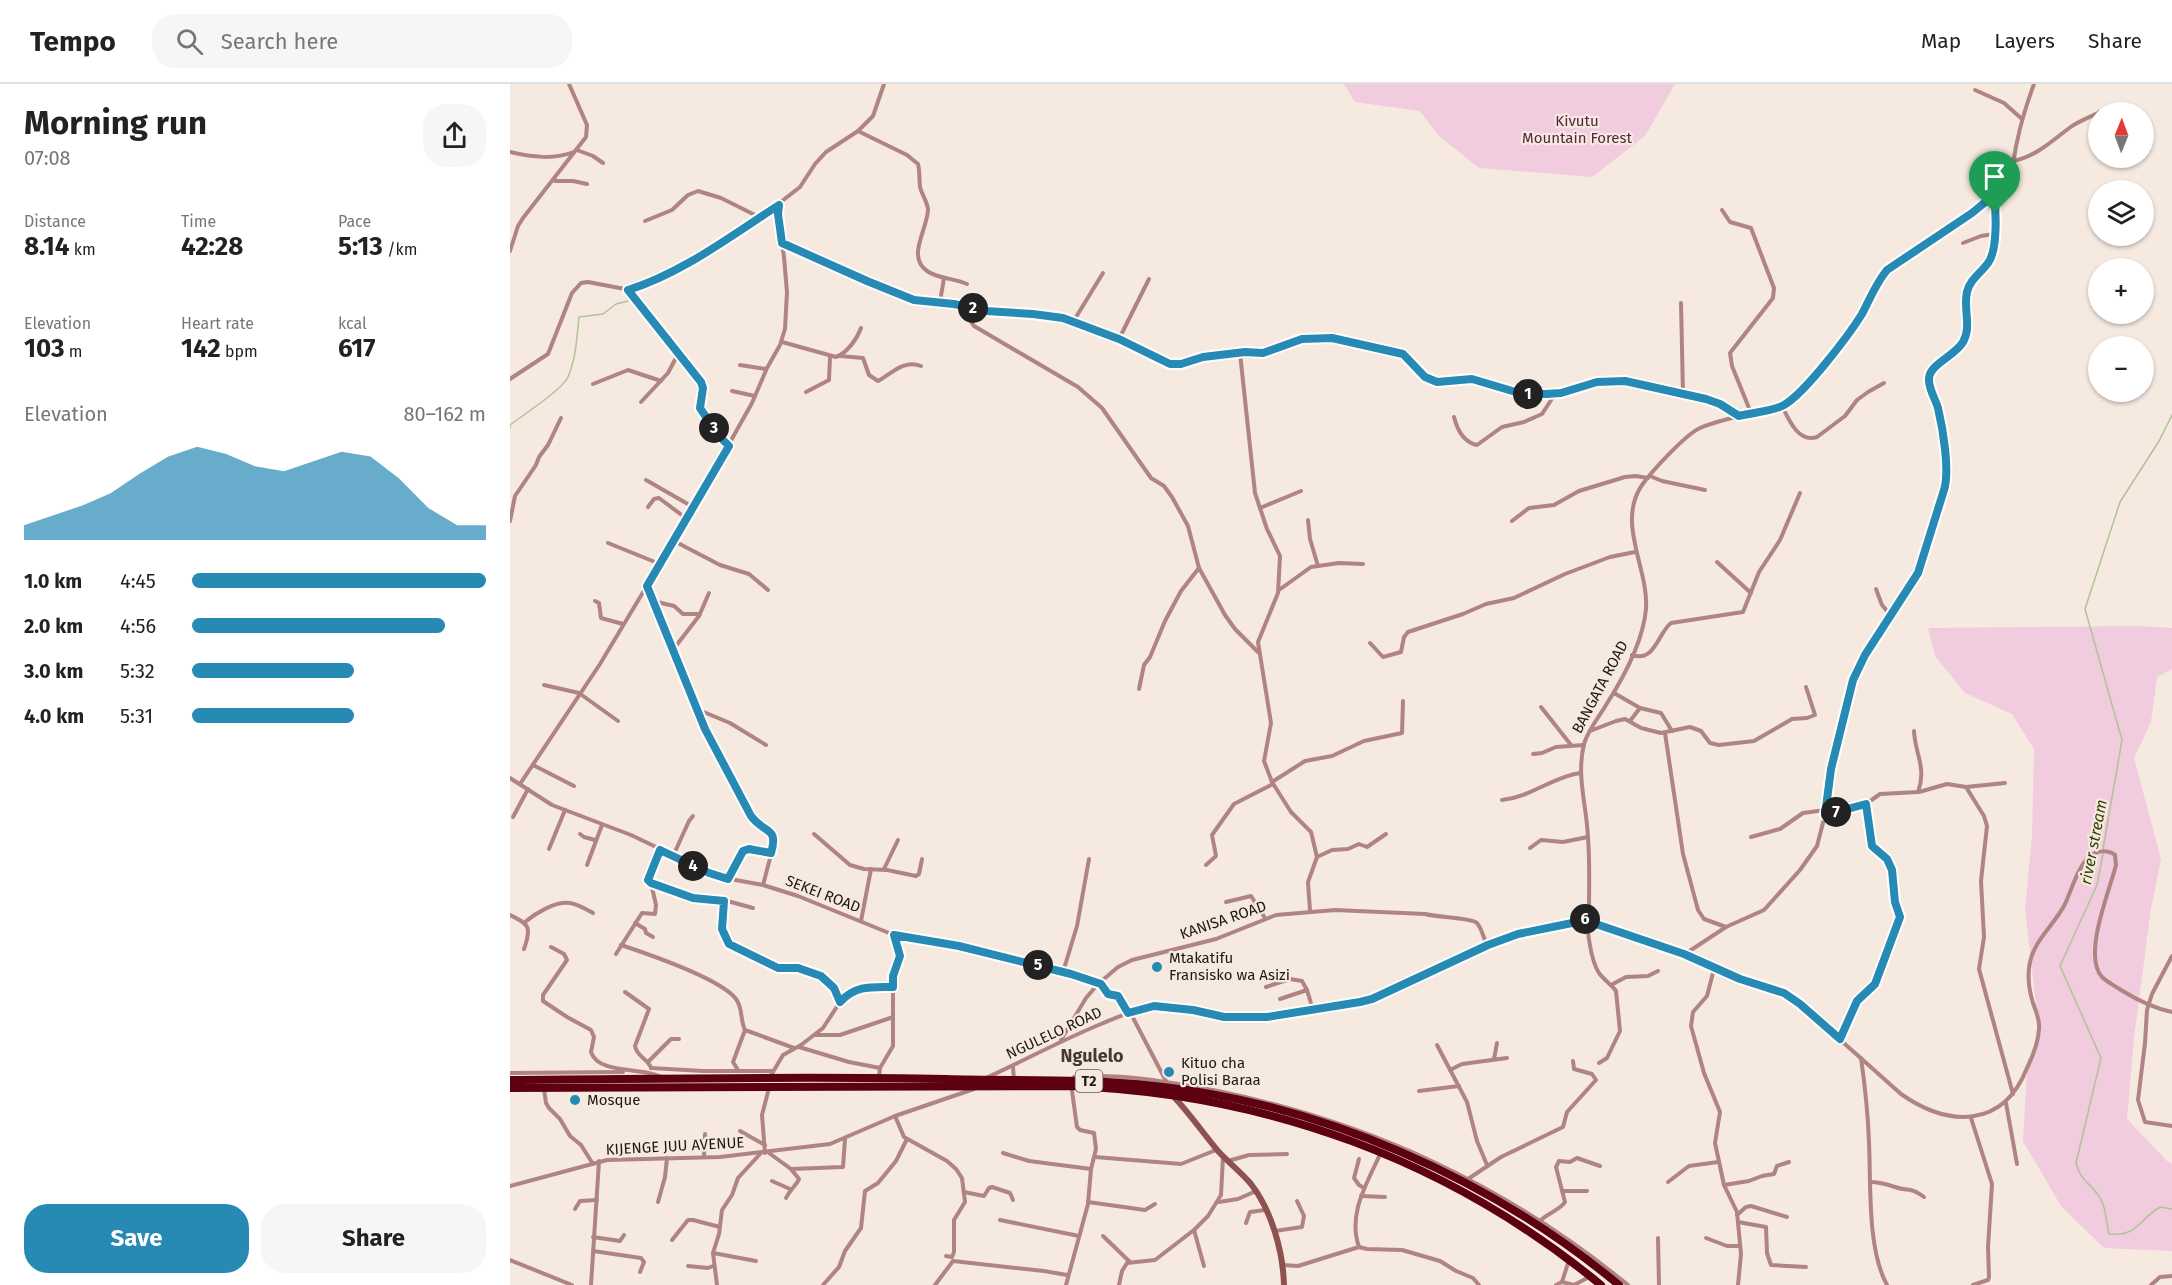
<!DOCTYPE html>
<meta charset="utf-8">
<style>
body{margin:0;font-family:"Fira Sans",sans-serif;background:#f6f6f6;color:#222;height:100vh;display:flex;flex-direction:column;font-size:22px;white-space:nowrap}
*{box-sizing:border-box;margin:0}
p{font-size:20px;color:#767676}
.icon{flex:none;width:33px;height:33px;fill:none;stroke:currentColor;stroke-width:2;stroke-linecap:round;stroke-linejoin:round}
.map{position:relative;flex:1;overflow:hidden}
.drawer{display:flex;flex-direction:column;background:#fff;width:510px}
.drawer>*{flex:none}
.needle{width:39px;rotate:1deg}
.fabs{position:absolute;left:1578px;top:18px;display:grid;gap:12px}
.fabs a{display:grid;place-items:center;width:66px;height:66px;border-radius:50%;background:#fff;box-shadow:0 2px 4px #0004;font-size:30px}
.pin{position:absolute;display:grid;place-items:center;width:51px;height:51px;color:#fff;margin:-62px -26px;border-radius:50% 50% 50% 0;rotate:-45deg;box-shadow:0 0 6px #0007}
.pin .icon{rotate:45deg}
.km{position:absolute;width:30px;height:30px;margin:-15px;border-radius:50%;background:#222;color:#fff;font-size:16px;line-height:30px;text-align:center}
.round{display:grid;place-items:center;flex:none;width:63px;height:63px;border-radius:24px;background:#f6f6f6}
.summary{display:flex;align-items:center;justify-content:space-between;height:102px;padding:0 24px}
h1{font-size:33px;font-weight:700;line-height:45px}
.stats{display:grid;grid-template-columns:repeat(3,1fr);gap:9px;height:102px;padding:6px 24px}
.stats div{display:grid;align-content:center}
.stats b{font-size:26px;font-weight:700}
.stats small{font-size:16px;font-weight:400}
.stats p{font-size:16px}
.chart{height:168px;padding:12px 24px}
.chart p{display:flex;justify-content:space-between}
.chart svg{width:100%;height:108px;margin-top:6px;fill:#278ab4;opacity:.7}
.primary-button{display:flex;gap:12px;margin-top:auto;padding:12px 24px}
.primary-button a{flex:1;height:69px;border-radius:24px;background:#278ab4;color:#fff;font-size:24px;font-weight:700;line-height:69px;text-align:center}
.primary-button a+a{background:#f6f6f6;color:#222}
ul{padding:0 24px;list-style:none;font-size:20px}
li{display:grid;grid-template-columns:96px 72px 1fr;align-items:center;height:45px}
li i{height:15px;border-radius:8px;background:#278ab4}
header{display:flex;align-items:center;gap:36px;box-sizing:border-box;height:84px;padding:0 30px;background:#fff;border-bottom:2px solid #e0e0e0}
header strong{font-size:28px}
nav{display:flex;gap:33px;margin-inline-start:auto;font-size:21px}
.search{width:420px;height:54px;background:#f6f6f6;display:flex;align-items:center;gap:15px;box-sizing:border-box;padding:0 21px;border-radius:24px;color:#767676;font-size:22px}
main{display:flex;flex:1;min-height:0}
.map>svg:first-child{display:block}
</style>
<header>
<strong>Tempo</strong>
<div class="search"><svg class="icon" aria-label="search" viewBox="0 0 24 24"><circle cx="10" cy="10" r="6"/><path d="M15 15l6 6"/></svg>Search here</div>
<nav><a>Map</a><a>Layers</a><a>Share</a></nav>
</header>
<main>
<section class="drawer">
<div class="summary"><div><h1>Morning run</h1><p>07:08</p></div><a class="round"><svg class="icon" aria-label="share" viewBox="0 0 24 24"><path d="M12 15V3M7 8l5-5 5 5M5 13v7h14v-7"/></svg></a></div>
<div class="stats">
<div><p>Distance</p><b>8.14<small> km</small></b></div>
<div><p>Time</p><b>42:28</b></div>
<div><p>Pace</p><b>5:13<small> /km</small></b></div>
</div>
<div class="stats">
<div><p>Elevation</p><b>103<small> m</small></b></div>
<div><p>Heart rate</p><b>142<small> bpm</small></b></div>
<div><p>kcal</p><b>617</b></div>
</div>
<div class="chart"><p><span>Elevation</span>80–162 m</p>
<svg viewBox="0 0 160 44" preserveAspectRatio="none"><path d="M0 44V38L10 34L20 30L30 25L40 17L50 10L60 6L70 9L80 14L90 16L100 12L110 8L120 10L130 19L140 31L150 38L160 38V44z"/></svg>
</div>
<ul>
<li><b>1.0 km</b>4:45<i style="width:100%"></i></li>
<li><b>2.0 km</b>4:56<i style="width:86%"></i></li>
<li><b>3.0 km</b>5:32<i style="width:55%"></i></li>
<li><b>4.0 km</b>5:31<i style="width:55%"></i></li>
</ul>
<div class="primary-button"><a>Save</a><a>Share</a></div>
</section>
<div class="map">
<svg width="1662" height="1201" viewBox="0 0 1662 1201">
<rect width="100%" height="100%" fill="#f6e9e0"/>
<g fill="#f1cbde">
<path d="M834,0H1165L1135,52L1082,93L969,84L928,51L910,27L845,18Z"/>
<path d="M1630,542L1662,544V585L1647,593L1641,638L1624,674L1651,775L1641,824L1624,954L1617,1035L1657,1077L1662,1080V1167L1594,1164L1551,1122L1513,1057L1517,987L1529,947L1515,825L1522,753L1524,665L1502,630L1455,609L1425,572L1418,544Z"/>
</g>
<g fill="none" stroke-linecap="round" stroke-linejoin="round">
<g stroke="#b0c298" stroke-width="1.5">
<path d="M0,344V341C13,331 52,306 58,293C66,275 67,252 69,233L93,230L106,220L118,217"/>
<path d="M1593,765L1612,656L1575,525L1610,418L1649,357L1662,331"/>
<path d="M1593,770L1587,801L1550,882L1591,974L1566,1079C1572,1099 1578,1096 1588,1111C1596,1121 1596,1137 1599,1150C1628,1153 1629,1135 1650,1123L1662,1125"/>
</g>
<g stroke="#af8482" stroke-width="4">
<path d="M1465,6L1494,19L1512,35"/>
<path d="M1589,28L1605,22"/>
<path d="M348,47L397,71L408,80C410,87 409,95 410,103C412,111 417,117 418,125C418,145 396,172 417,187C428,195 444,194 457,200"/>
<path d="M67,66L83,72L93,79"/>
<path d="M0,68C22,73 43,76 64,68"/>
<path d="M1503,77C1526,73 1544,55 1562,42C1570,37 1580,33 1588,29"/>
<path d="M45,97H63L77,100"/>
<path d="M1212,126L1220,138L1241,144L1264,204L1263,214L1220,269L1222,282L1241,329"/>
<path d="M135,137L162,126L178,111L188,107L211,114L249,133"/>
<path d="M272,159L341,190L404,215L444,220L476,227L553,234L609,255L660,280H671L693,273L735,268L753,269L792,255L822,253L893,270L915,293L922,297L932,298L962,295L1009,308L1037,311L1049,309L1087,298L1115,297L1196,315L1210,320L1229,332"/>
<path d="M1453,159L1471,152L1484,150"/>
<path d="M0,167L8,142L13,134L76,53L77,41L59,0"/>
<path d="M118,206L191,298L193,304L190,324L208,351L218,362"/>
<path d="M430,218L434,194"/>
<path d="M1171,219L1173,310"/>
<path d="M450,222L464,242L568,303L592,324L641,394L654,402L662,413L678,442L689,484L715,531L725,545L748,568"/>
<path d="M563,238L593,189"/>
<path d="M609,255L639,195"/>
<path d="M272,258L326,273C337,269 347,255 351,244"/>
<path d="M730,269L745,409L757,445L770,472L768,509L748,558L761,639L754,677L762,698L781,728L801,748L807,773L798,798L800,827"/>
<path d="M330,272L353,274L359,291L368,297C381,290 394,275 411,282"/>
<path d="M230,281L256,285"/>
<path d="M0,295L38,270L62,209L71,199L78,198L120,206L153,193L225,151L269,121"/>
<path d="M83,300L118,286L151,297"/>
<path d="M222,307L245,312"/>
<path d="M296,308L319,296L320,273"/>
<path d="M131,318L158,289L168,270"/>
<path d="M1272,322C1279,336 1288,359 1307,353L1335,332L1347,316L1358,308L1374,299"/>
<path d="M944,333C947,345 953,358 967,361L992,343L1014,338L1032,330L1045,310"/>
<path d="M1140,392L1152,397L1195,406"/>
<path d="M136,396L183,423"/>
<path d="M138,423L144,415L149,414L177,435"/>
<path d="M750,424L791,407"/>
<path d="M798,436L800,455L808,482"/>
<path d="M0,437L5,412L26,381L29,373L38,361L51,334"/>
<path d="M1002,437L1019,424L1044,421L1069,407L1115,393L1126,392L1138,394"/>
<path d="M164,457L210,481L239,490L258,506"/>
<path d="M98,459L150,480"/>
<path d="M1207,478L1241,509"/>
<path d="M137,502L195,645L241,732L248,740L264,751L263,763L253,801"/>
<path d="M1366,505L1372,521L1381,532"/>
<path d="M769,506L801,483L829,479L853,480"/>
<path d="M85,517L89,519L91,534L113,540"/>
<path d="M143,517L164,522L173,530H190"/>
<path d="M860,559L873,573L891,568L894,553L898,548L953,530L976,520L1004,514L1055,490L1100,473L1125,468"/>
<path d="M162,567L189,532L199,509"/>
<path d="M1122,571C1145,579 1148,549 1161,539L1233,528L1249,488L1270,456L1290,409"/>
<path d="M34,601L69,609L108,637"/>
<path d="M629,605L634,581L640,573L655,537L671,507L689,484"/>
<path d="M1104,609L1130,624L1151,629L1162,647"/>
<path d="M1031,623L1061,661"/>
<path d="M189,626L220,639L256,661"/>
<path d="M1120,637L1130,624"/>
<path d="M1080,647L1106,637L1115,635L1131,644L1151,649L1180,643L1191,647L1200,659L1209,661L1244,657L1282,635L1297,634L1305,631L1296,603"/>
<path d="M1155,649L1173,770L1188,826L1194,835L1216,843"/>
<path d="M1023,670L1032,669L1046,663L1074,661"/>
<path d="M23,681L64,702"/>
<path d="M0,694L42,721L121,751L209,793L253,801L288,812L384,851L449,862L574,894L591,900L598,910L608,912L618,929"/>
<path d="M762,698L795,677L822,672L854,657L892,649L893,617"/>
<path d="M10,700L90,580L177,435L242,319L257,284L270,261L275,245L277,208L274,173L268,130L269,121L272,117L290,103L305,80L316,68L348,47L363,32L374,0"/>
<path d="M1456,703L1474,732L1477,742L1471,797L1474,853L1469,885L1503,1010"/>
<path d="M1409,708L1437,700L1456,703L1495,699"/>
<path d="M992,716C1021,713 1042,693 1070,689"/>
<path d="M1315,731L1356,720L1370,710L1408,708C1417,684 1405,670 1404,647"/>
<path d="M3,733L18,705"/>
<path d="M70,750L74,753L85,756"/>
<path d="M304,750L340,781L354,785L377,786L406,792L409,790L412,775"/>
<path d="M1241,753L1270,745L1293,729L1315,726"/>
<path d="M1020,764L1031,756L1053,758L1078,753"/>
<path d="M39,765L55,726"/>
<path d="M150,766L139,792L141,799L183,814L221,818L243,824"/>
<path d="M163,772L179,737L183,732"/>
<path d="M807,773L822,766L838,765L849,760L857,763L876,750"/>
<path d="M77,781L92,741"/>
<path d="M696,781L706,772L702,751L724,720L763,700"/>
<path d="M374,785L388,756"/>
<path d="M218,795L233,767L239,765L261,769"/>
<path d="M214,817L212,845L219,860L268,884H288L311,892L324,904L330,918"/>
<path d="M716,818L741,812L755,834"/>
<path d="M0,831C19,840 22,843 14,865"/>
<path d="M1079,834L1083,839L1174,870L1230,895L1263,904L1290,920L1391,1010C1438,1043 1493,1045 1517,984C1523,972 1528,959 1529,945C1530,935 1526,928 1523,919C1519,906 1517,892 1520,878C1525,855 1545,840 1555,820C1562,805 1568,782 1580,772C1588,766 1598,766 1605,771L1606,781C1600,806 1572,871 1592,893C1597,898 1605,902 1611,906C1627,916 1643,924 1662,928"/>
<path d="M351,837L361,785"/>
<path d="M15,838C26,829 45,817 60,819C68,820 75,825 83,829"/>
<path d="M125,839L135,845L136,849L143,853"/>
<path d="M111,861C138,870 210,894 226,915C233,924 230,936 235,946L284,964"/>
<path d="M41,863L54,870L57,876L33,911V917L57,933L81,946L84,953L81,968C88,991 135,983 151,993"/>
<path d="M106,870L132,829L145,830L146,821L141,799"/>
<path d="M1175,870L1216,843L1254,826L1290,786L1307,762L1315,731L1321,685L1343,596L1355,571L1408,489L1437,397L1428,324L1419,299V293L1423,284L1450,263L1456,253L1457,208L1462,196L1481,174L1485,136L1484,111"/>
<path d="M1662,872L1642,910L1637,926L1635,959L1628,1016L1635,1038L1662,1042"/>
<path d="M1204,885L1197,912L1183,928L1181,942L1194,989L1210,1028L1205,1059L1214,1101L1227,1128L1231,1170L1228,1201"/>
<path d="M553,888L567,842L579,775"/>
<path d="M1101,901L1116,893L1138,892L1148,887"/>
<path d="M756,903L780,895L792,897L797,906L803,926"/>
<path d="M115,908L139,925L125,962C127,973 138,975 141,984"/>
<path d="M770,915L797,906"/>
<path d="M620,928L657,999"/>
<path d="M305,951H330L383,933"/>
<path d="M1330,955L1347,917L1362,905L1365,900L1390,833L1385,818L1383,792L1379,778L1362,762L1356,720"/>
<path d="M551,956L576,914L588,900L608,883L622,876L706,855L766,831L825,826L915,830C925,833 963,834 967,839C972,845 974,855 977,861"/>
<path d="M927,961L957,1018L967,1057L977,1081"/>
<path d="M289,963L339,978L370,984"/>
<path d="M1351,974C1355,1002 1358,1030 1359,1058C1361,1099 1357,1165 1377,1201"/>
<path d="M984,975L987,959"/>
<path d="M138,978L161,955H169"/>
<path d="M1089,979L1097,974L1110,947L1106,907C1101,900 1094,896 1089,889C1081,877 1075,841 1079,827C1079,803 1080,778 1078,754C1077,722 1066,693 1074,660C1078,646 1089,633 1096,621C1114,593 1133,558 1136,525C1139,485 1106,439 1132,401C1142,387 1175,351 1190,344C1203,338 1223,334 1238,330C1250,326 1266,327 1277,319C1301,301 1333,259 1350,233C1359,218 1365,200 1377,186C1409,160 1480,128 1498,94C1504,83 1504,70 1507,58C1511,38 1517,19 1524,0"/>
<path d="M503,983L504,996"/>
<path d="M141,984L193,987H263"/>
<path d="M228,986L223,978L235,946"/>
<path d="M940,986L952,980L997,974"/>
<path d="M0,989L113,988"/>
<path d="M260,993L273,971L291,961L313,944L330,918L338,910L347,905L383,903"/>
<path d="M564,993C611,989 661,998 708,1007C862,1039 995,1101 1118,1201"/>
<path d="M369,994L370,984L383,962V892L390,872L384,852"/>
<path d="M476,994C515,976 552,956 591,940C608,933 625,925 643,922C671,918 700,933 729,933C770,933 810,923 851,918L862,915C910,894 956,869 1005,851C1024,844 1062,844 1076,834"/>
<path d="M34,1005L36,1019L39,1024L50,1035L60,1052L71,1061L83,1080"/>
<path d="M909,1007L949,1002"/>
<path d="M1496,1019L1507,1080"/>
<path d="M385,1032L394,1053L437,1077L446,1085L452,1094L455,1118L444,1136V1168L442,1173L436,1172"/>
<path d="M1461,1034L1482,1100L1478,1163L1479,1193L1478,1196L1463,1201"/>
<path d="M230,1047L255,1061"/>
<path d="M871,1068C858,1098 837,1129 849,1163L857,1165L892,1166L930,1177L946,1187L963,1194L969,1201"/>
<path d="M255,1069L252,1031L259,1004"/>
<path d="M259,1069L281,1085L289,1095C288,1099 279,1107 276,1114"/>
<path d="M493,1069L519,1077L581,1085"/>
<path d="M194,1073L195,1050"/>
<path d="M585,1073L671,1080L706,1066"/>
<path d="M849,1075L844,1094L849,1101L854,1104"/>
<path d="M718,1077L739,1071L777,1070"/>
<path d="M281,1085L333,1083L335,1055"/>
<path d="M958,1095L991,1073L1053,1043L1057,1028L1086,996L1082,990L1064,985L1063,977"/>
<path d="M262,1097L280,1105"/>
<path d="M1158,1098L1179,1082L1208,1078"/>
<path d="M1360,1098C1370,1098 1376,1100 1385,1103C1399,1108 1399,1102 1414,1113"/>
<path d="M1214,1101L1239,1097L1252,1092L1264,1090L1267,1082L1279,1078"/>
<path d="M0,1102L97,1076L210,1073L320,1060L385,1032L464,1005"/>
<path d="M1052,1107H1077"/>
<path d="M454,1108L474,1112L479,1104L482,1103L500,1109L503,1116"/>
<path d="M851,1112L875,1113"/>
<path d="M148,1118L155,1093L157,1074"/>
<path d="M578,1118L635,1126L645,1120"/>
<path d="M709,1118L728,1115L746,1107"/>
<path d="M65,1125L70,1117L87,1116"/>
<path d="M1227,1131L1236,1123L1241,1122L1277,1133"/>
<path d="M490,1136L569,1152"/>
<path d="M1031,1136C1038,1129 1050,1126 1055,1118L1046,1083L1049,1077L1060,1078L1067,1074L1090,1082"/>
<path d="M1228,1138L1256,1143L1257,1169L1261,1181L1296,1183"/>
<path d="M736,1139L740,1128L755,1126"/>
<path d="M684,1146L694,1182"/>
<path d="M765,1147L792,1143L794,1132L787,1117"/>
<path d="M593,1152L620,1178"/>
<path d="M83,1153L110,1157L114,1151"/>
<path d="M1148,1154L1149,1201"/>
<path d="M1196,1154L1217,1162H1230"/>
<path d="M162,1156L178,1136H183L210,1143"/>
<path d="M83,1167L131,1174L134,1178L130,1188"/>
<path d="M203,1169L246,1177"/>
<path d="M0,1176L62,1201"/>
<path d="M773,1181L788,1182L849,1163"/>
<path d="M178,1182L198,1184L203,1182"/>
<path d="M1052,1198L1059,1176"/>
<path d="M81,1201L89,1077"/>
<path d="M207,1201L203,1169L209,1150L212,1126L222,1111L228,1094L250,1070"/>
<path d="M313,1201L329,1183L335,1167L351,1144L355,1107L368,1099L386,1077L397,1055"/>
<path d="M425,1201L443,1177L534,1187L557,1191"/>
<path d="M556,1201L578,1120L581,1085L586,1065L584,1049L570,1046L567,1043L562,1007"/>
<path d="M609,1201L612,1187L617,1179L645,1176L684,1146L698,1132L711,1111L713,1073"/>
<path d="M1046,1201L1052,1198L1064,1201"/>
<path d="M1064,1201L1079,1193"/>
<path d="M1641,1201L1650,1193L1662,1192"/>
</g>
<path stroke="#8e5150" stroke-width="6" d="M664,1013C680,1030 693,1049 708,1067C719,1079 731,1088 741,1100C762,1127 773,1168 774,1201"/>
<g stroke="#5d0110" stroke-width="8">
<path d="M0,996C145,995 291,992 436,995C506,997 576,994 645,1002C812,1020 980,1094 1109,1201"/>
<path d="M0,1004L562,1002C758,1010 939,1076 1091,1201"/>
</g>
</g>
<g fill="none" stroke-linecap="round" stroke-linejoin="round">
<defs>
<path id="route" d="M1484,111C1486,127 1488,166 1478,179C1471,189 1460,195 1457,208C1453,225 1462,243 1453,258C1446,271 1420,280 1419,294C1418,304 1425,314 1428,324C1433,345 1440,387 1434,406L1408,489L1355,571L1343,596L1321,685L1315,731L1356,720L1362,762L1377,775L1382,786L1385,818L1390,833L1365,900L1347,917L1330,955L1290,920L1274,909L1230,895L1174,870L1083,839L1080,837L1078,830L1077,834L1072,837L1008,850L978,861L862,915L850,918L757,933H714L683,926L644,922L618,929L608,912L598,910L591,900L561,890L449,862L384,851L390,872L383,892V903C361,903 346,901 330,918L324,904L311,892L288,884H268L219,860L212,845L214,817L183,814L141,799L138,796L150,766L199,789L218,795L233,767L239,765L261,769C269,742 254,750 241,732L195,645L137,502L219,362L208,351L190,324L193,304L191,298L118,206C171,190 222,151 269,121L268,130L272,159L357,197L404,216L444,220L476,227L523,230L553,234L609,255L660,280H671L693,273L735,268L753,269L792,255L822,254L893,270L915,293L927,298L962,295L1009,309L1036,310L1051,309L1087,298L1115,297L1196,315L1210,320L1229,332C1244,328 1261,328 1274,321C1295,309 1339,251 1352,230C1360,215 1366,199 1377,186L1462,129Z"/>
</defs>
<use href="#route" stroke="#fff" stroke-width="12"/>
<use href="#route" stroke="#278ab4" stroke-width="8"/>
</g>
<g fill="#278ab4" stroke="#f6e9e0" stroke-width="2">
<circle cx="647" cy="883" r="6"/>
<circle cx="659" cy="988" r="6"/>
<circle cx="65" cy="1016" r="6"/>
</g>
<g text-anchor="middle" stroke-width="4.5" stroke-linejoin="round" paint-order="stroke">
<rect fill="#f6e9e0" stroke="#5f5753" stroke-width="1.5" x="565.5" y="986" width="27" height="22" rx="4.5"/>
<g font-size="14" font-weight="bold" fill="#1e1916">
<text x="579" y="1002">T2</text>
</g>
<g font-size="15" fill="#592242" stroke="#f6e9e0">
<text x="1067" y="42">Kivutu<tspan x="1067" dy="17">Mountain Forest</tspan></text>
</g>
<g font-size="15" fill="#1e1916" stroke="#f6e9e0">
<text transform="translate(1090 603) rotate(-62)" y="5">BANGATA ROAD</text>
<text transform="translate(313 810) rotate(21)" y="5">SEKEI ROAD</text>
<text transform="translate(713 836) rotate(-19)" y="5">KANISA ROAD</text>
<text transform="translate(544 949) rotate(-25)" y="5">NGULELO ROAD</text>
<text transform="translate(165 1062) rotate(-3)" y="5">KIJENGE JUU AVENUE</text>
</g>
<g font-size="15" fill="#1e1916" stroke="#f6e9e0" text-anchor="start">
<text x="659" y="879">Mtakatifu<tspan x="659" dy="17">Fransisko wa Asizi</tspan></text>
<text x="671" y="984">Kituo cha<tspan x="671" dy="17">Polisi Baraa</tspan></text>
<text x="77" y="1021">Mosque</text>
</g>
<g font-size="16" font-style="italic" fill="#314502" stroke="#f6e9e0">
<text transform="translate(1583 758) rotate(-79)" y="6">river stream</text>
</g>
<g font-size="18" font-weight="bold" fill="#453a33" stroke="#f6e9e0">
<text x="582" y="978">Ngulelo</text>
</g>
</g>
</svg>
<div class="fabs">
<a><svg class="needle" viewBox="-14 -14 28 28"><path d="M0-13l5 13h-10z" fill="#e53935"/><path d="M0 13l5-13h-10z" fill="#767676"/></svg></a>
<a><svg class="icon" aria-label="layers" viewBox="0 0 24 24"><path d="M12 4l9 5-9 5-9-5zM3 14l9 5 9-5"/></svg></a>
<a>+</a>
<a>−</a>
</div>
<div class="pin" style="left:1485px;top:129px;background:#1e9e55"><svg class="icon" aria-label="arrive" viewBox="0 0 24 24"><path d="M6 21V4h12l-3 4 3 4H6"/></svg></div>
<b class="km" style="left:1018px;top:310px">1</b>
<b class="km" style="left:463px;top:224px">2</b>
<b class="km" style="left:204px;top:344px">3</b>
<b class="km" style="left:183px;top:782px">4</b>
<b class="km" style="left:528px;top:881px">5</b>
<b class="km" style="left:1075px;top:835px">6</b>
<b class="km" style="left:1326px;top:728px">7</b>
</div>
</main>
